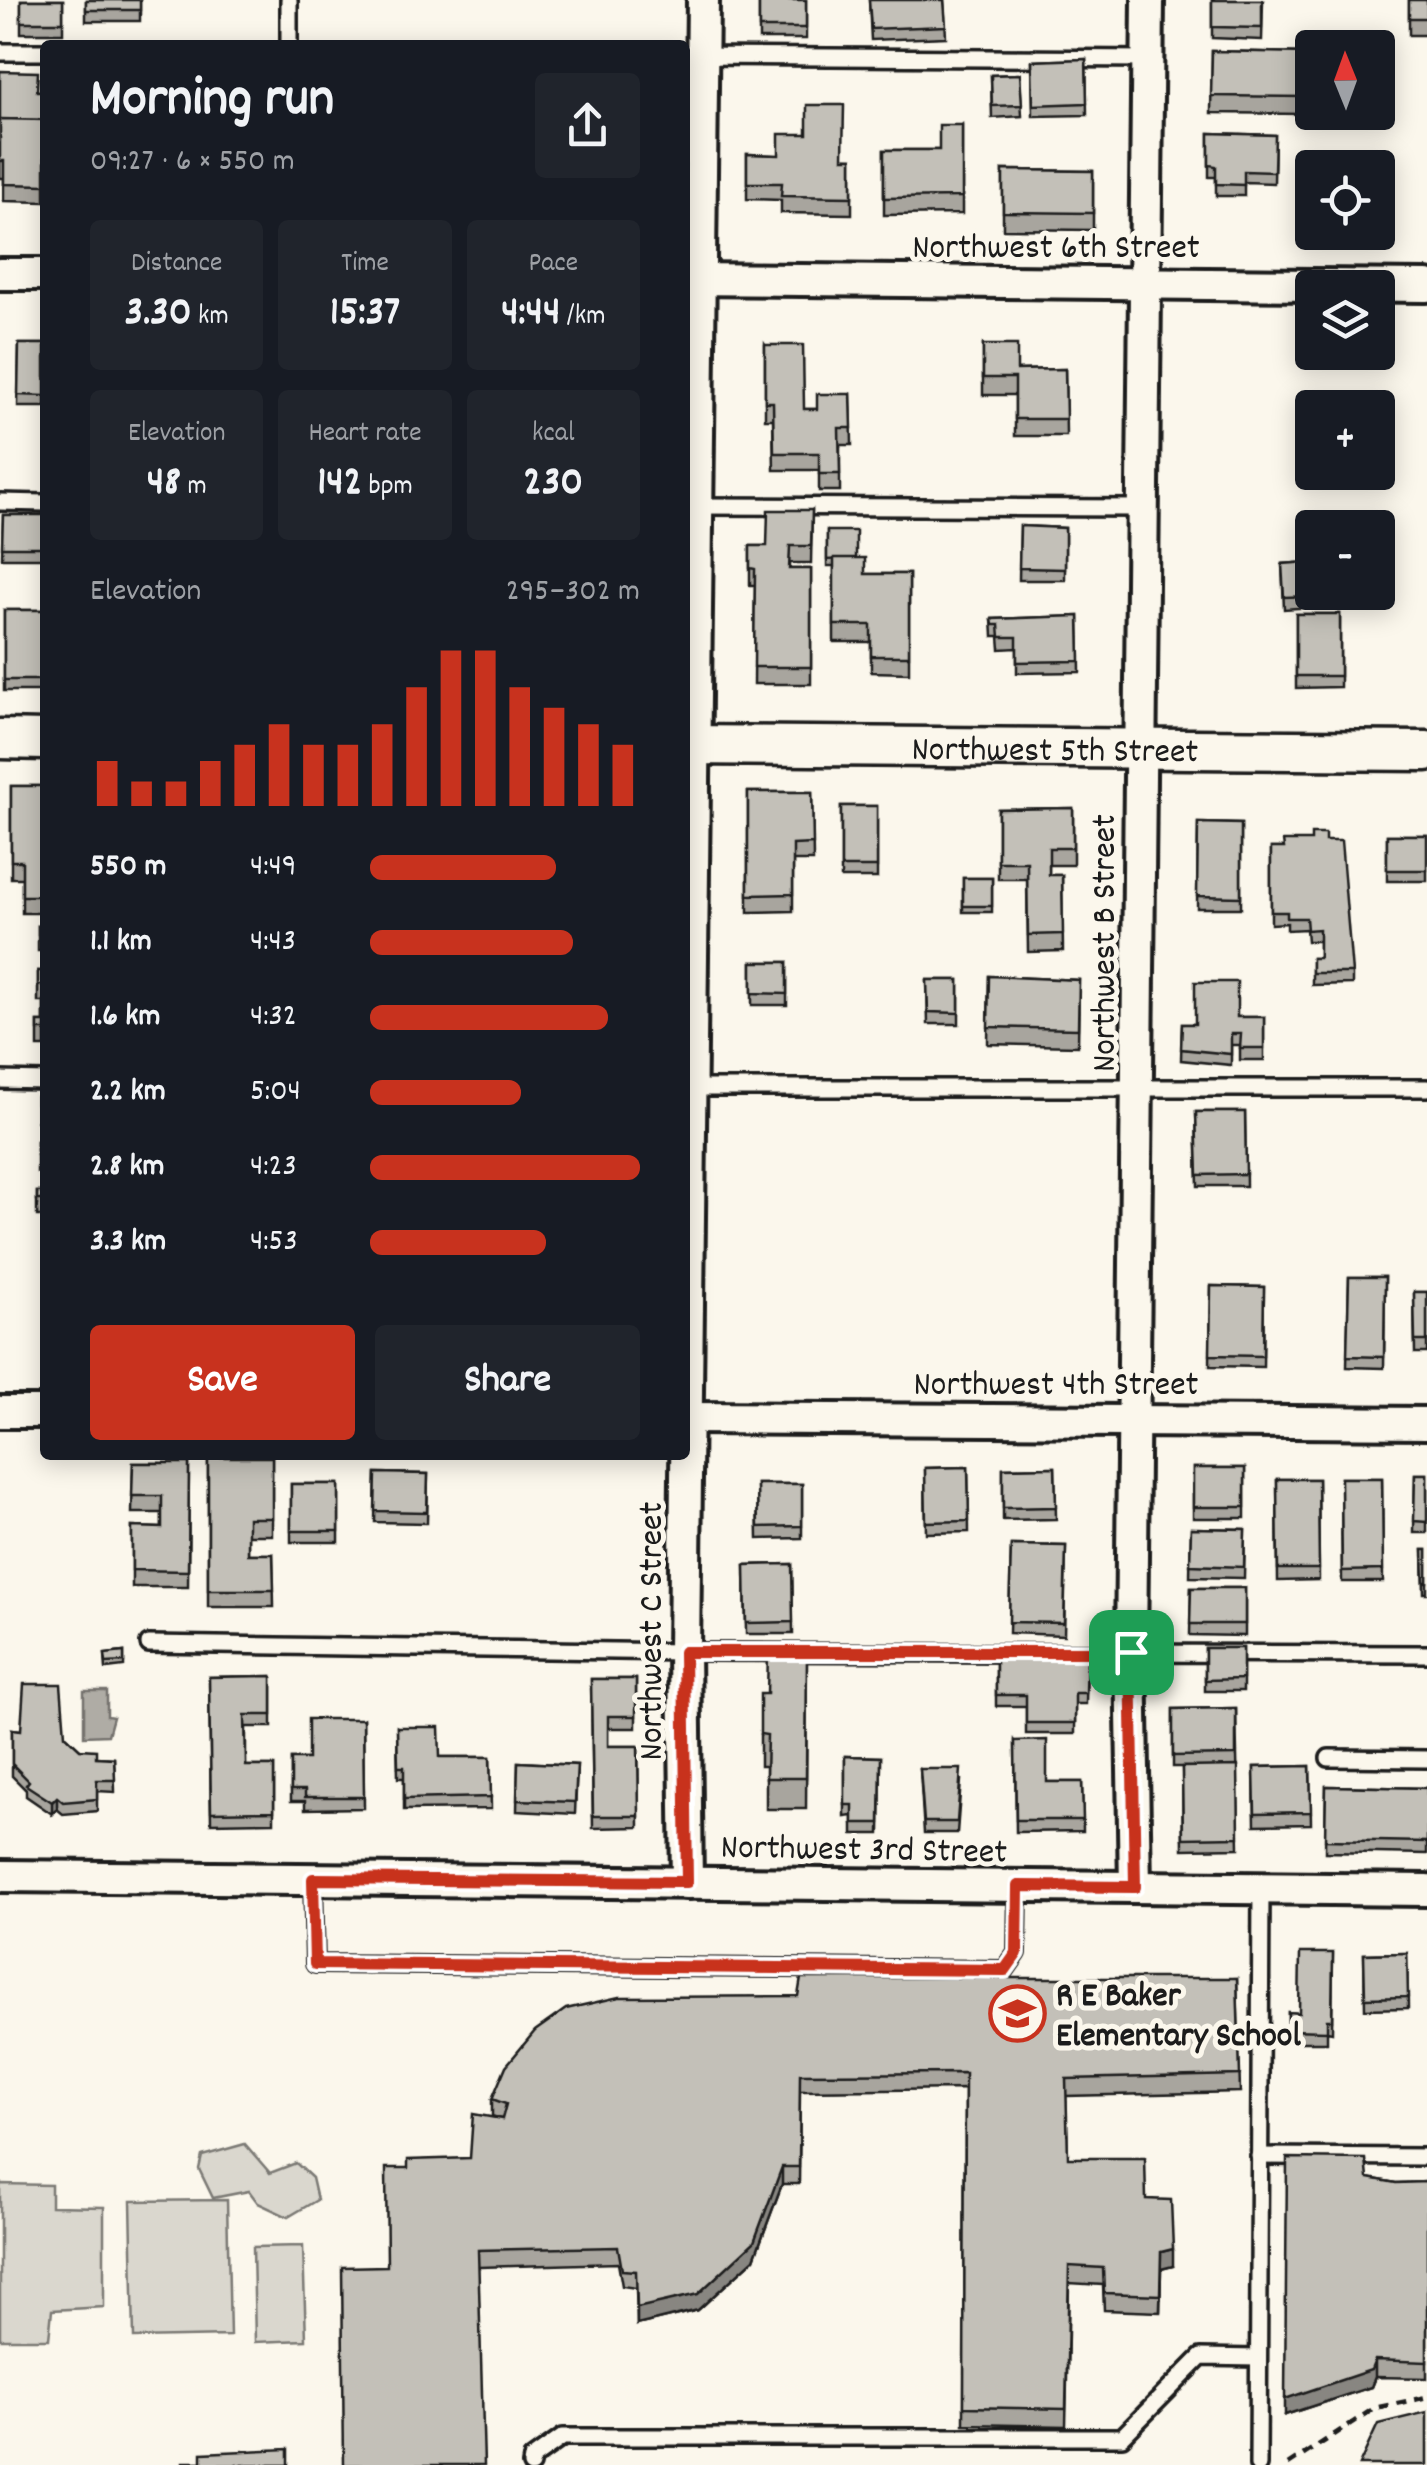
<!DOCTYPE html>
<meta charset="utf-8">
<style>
body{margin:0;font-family:Dekko,sans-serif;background:#20242c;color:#f1f3f6;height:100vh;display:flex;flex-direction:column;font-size:38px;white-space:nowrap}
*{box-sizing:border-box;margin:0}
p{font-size:32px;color:#9ea1a6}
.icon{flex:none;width:55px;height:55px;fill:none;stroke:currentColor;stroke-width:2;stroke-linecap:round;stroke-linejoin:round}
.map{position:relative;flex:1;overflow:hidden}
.panel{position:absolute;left:40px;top:40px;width:650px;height:1420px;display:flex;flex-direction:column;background:#171b24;border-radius:10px;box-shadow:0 5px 25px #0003}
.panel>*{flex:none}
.needle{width:65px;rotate:359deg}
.controls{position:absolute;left:1295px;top:30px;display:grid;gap:20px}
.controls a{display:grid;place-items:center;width:100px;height:100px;border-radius:10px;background:#171b24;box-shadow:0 5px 25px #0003;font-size:50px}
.pin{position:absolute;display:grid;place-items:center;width:85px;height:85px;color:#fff;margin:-42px;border-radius:20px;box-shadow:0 5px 15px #0006}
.round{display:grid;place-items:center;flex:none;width:105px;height:105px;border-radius:10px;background:#20242c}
.head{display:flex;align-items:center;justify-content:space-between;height:170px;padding:0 50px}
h1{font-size:55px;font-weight:800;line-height:75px}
.metrics{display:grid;grid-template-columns:repeat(3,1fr);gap:15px;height:170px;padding:10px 50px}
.metrics div{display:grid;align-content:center;border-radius:10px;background:#20242c;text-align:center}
.metrics b{font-size:42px;font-weight:800}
.metrics small{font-size:28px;font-weight:400}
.metrics p{font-size:28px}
.chart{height:280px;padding:20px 50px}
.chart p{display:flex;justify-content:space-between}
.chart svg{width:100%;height:180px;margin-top:10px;stroke:#c8321e;stroke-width:6}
.action{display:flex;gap:20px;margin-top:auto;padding:20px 50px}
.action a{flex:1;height:115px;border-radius:10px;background:#c8321e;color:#fff;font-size:40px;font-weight:800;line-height:115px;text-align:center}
.action a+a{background:#20242c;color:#f1f3f6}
ul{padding:0 50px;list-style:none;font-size:32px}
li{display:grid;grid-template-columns:160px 120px 1fr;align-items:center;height:75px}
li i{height:25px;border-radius:12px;background:#c8321e}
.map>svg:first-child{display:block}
</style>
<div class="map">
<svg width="1427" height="2465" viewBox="0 0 1427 2465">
<rect width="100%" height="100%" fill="#fbf7ec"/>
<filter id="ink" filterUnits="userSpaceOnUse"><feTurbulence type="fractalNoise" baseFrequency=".01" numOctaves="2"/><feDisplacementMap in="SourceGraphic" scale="20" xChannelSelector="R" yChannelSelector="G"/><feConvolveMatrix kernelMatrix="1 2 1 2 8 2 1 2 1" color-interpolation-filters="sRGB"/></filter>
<g filter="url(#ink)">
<g fill="#dad7ce" stroke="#7b7a75" stroke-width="2.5">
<path d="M245,2144L270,2173L296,2163L312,2178L317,2200L288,2217L258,2203L249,2191L213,2198L199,2169L202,2156Z"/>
<path d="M0,2184L51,2185V2206L104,2207V2307L52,2310L49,2339H0Z"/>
<path d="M227,2200L230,2336L134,2338L131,2201Z"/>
<path d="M303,2246L306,2340L255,2342L253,2247Z"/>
</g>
<path fill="#afaca5" stroke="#74726e" stroke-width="2.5" d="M84,1691H107V1716L113,1717L108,1735L84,1736Z"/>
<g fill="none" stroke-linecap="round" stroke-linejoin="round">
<defs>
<g id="service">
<path d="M289,45V0"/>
<path d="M0,52H45"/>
<path d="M685,56L1148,59"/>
<path d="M0,502L45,503"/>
<path d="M694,506L1143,508"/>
<path d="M0,1080L45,1081"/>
<path d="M689,1088H1427"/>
<path d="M149,1644L684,1652L1427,1654"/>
<path d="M1329,1758L1427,1759"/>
<path d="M313,1879L315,1964L1005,1970L1017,1953L1018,1886"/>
<path d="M1259,2156L1427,2157"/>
<path d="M531,2465L532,2459L563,2437H1122L1201,2357L1258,2358"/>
<path d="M1258,2465L1261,1888"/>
</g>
<g id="minor">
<path d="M0,274H45"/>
<path d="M685,279L1427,286"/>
<path d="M0,1412H45"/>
<path d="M685,1418L1427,1423"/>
<path d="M0,1876L1427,1890"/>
<path d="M687,1883L684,1652L703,0"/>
<path d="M1135,1887L1131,1653L1148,0"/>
</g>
<g id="tertiary">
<path d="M0,739L45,740"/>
<path id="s1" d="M685,745L1427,751"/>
</g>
</defs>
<use href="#service" stroke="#1c1c1c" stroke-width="22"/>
<use href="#minor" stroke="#1c1c1c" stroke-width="38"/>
<use href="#tertiary" stroke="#1c1c1c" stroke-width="45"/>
<path stroke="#1c1c1c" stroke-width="5" stroke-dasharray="10 8" stroke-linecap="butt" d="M1288,2465L1375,2408L1427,2397"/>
<use href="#service" stroke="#fbf7ec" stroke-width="15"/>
<use href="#minor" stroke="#fbf7ec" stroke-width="30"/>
<use href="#tertiary" stroke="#fbf7ec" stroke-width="38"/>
</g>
<g fill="#a8a59e" stroke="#1c1c1c" stroke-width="2.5">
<rect x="21" y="0" width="42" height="33"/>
<rect x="86" y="0" width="54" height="21"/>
<rect x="759" y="0" width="47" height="39"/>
<path d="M869,0H944L946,37L871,40Z"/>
<path d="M1212,0H1263L1262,40L1212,38Z"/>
<rect x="1409" y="0" width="18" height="35"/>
<path d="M1212,51L1307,53L1306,114L1211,113Z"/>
<path d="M1086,59L1087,115L1033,116L1032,61Z"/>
<path d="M0,71L38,91H45V202L4,201V178H0Z"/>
<path d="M1020,74L1022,116L992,118L991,75Z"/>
<path d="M962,125V214L884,215V150H939Z"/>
<path d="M1209,133L1275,135L1274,183L1244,182V196H1216V177H1209Z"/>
<path d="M1309,150L1312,168V188H1309Z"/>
<path d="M747,154L852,158V214L781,213V200L747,199Z"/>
<path d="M1003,170L1093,171V230L1003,229Z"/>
<path d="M19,344H45V407H18Z"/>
<path d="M765,345L804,409H817L851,394L852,445H840V491H819V470H774L773,419H765Z"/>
<path d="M983,345L1017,370L1065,369L1066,436H1015V395H983Z"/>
<path d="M812,510L811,563H790V569H811V684H754L755,585H750V546H767Z"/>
<path d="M3,515H45V558H2Z"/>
<path d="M1020,526L1065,528V580H1019Z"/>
<path d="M827,531L856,558L865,574H909V673L871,672V642H834V566H827Z"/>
<path d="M1309,562L1311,607L1284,609L1282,564Z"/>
<rect x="4" y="610" width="40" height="81"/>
<path d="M1296,614H1340V687L1296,688Z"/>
<path d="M1079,616L1080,672L1017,673V648L1000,649L999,636H993L992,619Z"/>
<path d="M11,786H45V913H22V878H11Z"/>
<path d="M748,792H812L813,861H793V911L748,912Z"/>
<rect x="841" y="806" width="36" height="72"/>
<path d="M1073,808V865H1049V875H1062L1063,951L1028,952L1027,879H998V809Z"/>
<path d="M1198,823L1241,824V908H1197Z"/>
<rect x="1387" y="835" width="40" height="46"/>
<path d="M1325,841L1352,973V984L1312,985V958H1319V941H1307L1306,929L1287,930V923L1271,924V848H1284Z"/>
<rect x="963" y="878" width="29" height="34"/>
<path d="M38,926L45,927V1047H38V1022H44V1002H38V971H44V951H38Z"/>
<rect x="752" y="962" width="35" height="43"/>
<path d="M989,976L1079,980L1078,1046L988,1044Z"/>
<path d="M927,980H959V1024H928Z"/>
<path d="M1237,1017H1264V1060H1240V1045H1231V1065L1181,1060L1182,1024H1195Z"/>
<path d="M37,1097H45V1216H37V1192H43V1172H37V1141H43V1121H37Z"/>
<path d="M1196,1112H1245L1246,1186H1198Z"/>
<path d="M1349,1277H1385L1384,1368L1347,1367Z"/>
<path d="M1211,1286L1264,1287L1263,1367L1210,1366Z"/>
<path d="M1414,1292H1427V1353H1415Z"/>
<path d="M208,1457H272V1535H248V1554H273L274,1607H208Z"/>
<path d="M133,1463H189L188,1587H132V1527L162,1528V1513H132Z"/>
<path d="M968,1467L969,1532L926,1533L925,1468Z"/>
<path d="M1055,1467L1056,1519L1003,1520V1468Z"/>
<rect x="1193" y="1468" width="52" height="50"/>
<path d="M376,1473L428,1474L427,1523L375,1522Z"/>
<path d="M1415,1474H1427V1533H1414Z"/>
<path d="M1341,1478H1382L1383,1582H1342Z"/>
<path d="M1277,1479H1318L1319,1580L1278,1581Z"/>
<rect x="291" y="1484" width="48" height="58"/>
<path d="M757,1484H802V1538L758,1539Z"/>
<path d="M1191,1528L1245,1529L1244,1578L1190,1577Z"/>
<path d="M1011,1545L1066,1546L1064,1635L1009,1633Z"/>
<path d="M1423,1550H1427V1593H1424Z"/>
<path d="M792,1564L793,1634H746L745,1565Z"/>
<path d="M1191,1588H1245V1636L1190,1635Z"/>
<rect x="1205" y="1648" width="38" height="43"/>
<path d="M124,1652V1667L106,1669L105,1654Z"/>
<path d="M807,1652L806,1809H766V1766H760V1734L767,1694Z"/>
<path d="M996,1657H1087L1086,1704H1075V1734H1026V1706H996Z"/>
<path d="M272,1676V1727H246V1766H274V1822L211,1823L209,1677Z"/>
<path d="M591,1679H636V1728H608V1746H638L639,1827L593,1828Z"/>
<path d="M1236,1708L1239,1848L1183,1849L1182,1767H1194H1173V1709Z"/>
<path d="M363,1719L364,1808L305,1809V1801H291V1759H308Z"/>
<path d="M397,1727L440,1757H490L491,1809L404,1810V1778H398Z"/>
<path d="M12,1729L65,1735L80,1749L96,1757L114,1758L115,1792L97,1791V1811L63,1814L57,1809L52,1814L26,1796V1790L12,1776Z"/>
<path d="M1015,1741L1047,1782H1082L1083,1831L1016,1832Z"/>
<path d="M845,1756L881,1757L880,1834H853V1816L845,1817Z"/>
<path d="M518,1762L577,1765L575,1814L517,1811Z"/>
<path d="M1310,1766L1311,1824L1255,1825L1254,1767Z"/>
<path d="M920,1769L961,1780L957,1833H924Z"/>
<path d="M1326,1786L1427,1788V1854L1325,1852Z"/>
<path d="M1333,1953L1332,2032L1327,2031V2042H1288V2012L1299,2013Z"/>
<path d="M1407,1953L1408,2008L1365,2009L1364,1954Z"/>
<path d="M1237,1978L1240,2092L1066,2096L1068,2158L1146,2199L1173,2266L1161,2269L1160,2312L1104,2310L1103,2285L1069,2283L1066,2426L964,2424L965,2089L800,2091L799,2184H782L754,2259L698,2310L637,2325L636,2288L622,2286L618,2263L479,2267L387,2266L408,2168L470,2158L501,2119L492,2116V2099L798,1996Z"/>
<path d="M1368,2178L1396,2183L1427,2182V2378L1375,2377L1371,2387L1285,2415Z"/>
</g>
<g fill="#888681" stroke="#1c1c1c" stroke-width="2.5">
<path d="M57,1797V1809L52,1814V1802Z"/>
<path d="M782,2167V2184L754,2259L698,2310L637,2325V2308Z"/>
<path d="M1173,2249V2266L1161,2269L1160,2312L1161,2252Z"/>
<path d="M1375,2360V2377L1371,2387L1285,2415V2399Z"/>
</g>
<g fill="#c3c0b8" stroke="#1c1c1c" stroke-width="2.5">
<rect x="21" y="0" width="42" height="22"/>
<rect x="86" y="0" width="54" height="10"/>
<rect x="759" y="0" width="47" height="28"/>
<path d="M869,0H944L946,26L871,29Z"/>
<path d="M1212,0H1262V28L1212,27Z"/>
<rect x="1409" y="0" width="18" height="18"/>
<path d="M1212,51L1307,53L1306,97L1211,96Z"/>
<path d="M1086,59L1087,103L1033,105L1032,61Z"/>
<path d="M0,71L38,72L37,91H45V120L0,119Z"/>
<path d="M1020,74L1022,105L992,106L991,75Z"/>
<path d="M807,105H844L843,158H852V197L781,196L782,183H747V154L779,155V134H807Z"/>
<path d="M0,119L45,120V185L4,184V161H0Z"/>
<path d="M939,125H962V197L884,198V150H939Z"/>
<path d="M1209,133L1275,135L1274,172L1244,171V185L1216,184V166L1209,165Z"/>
<path d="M1309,150L1354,151L1353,168H1312V177H1309Z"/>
<path d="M1003,170L1093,171V213L1003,212Z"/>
<path d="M19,344H45V396L18,395Z"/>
<path d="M765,345H803L804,409H817V394H851L852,428H839L840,474H819V453H774L773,402H765Z"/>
<path d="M983,345H1017V370L1065,369L1066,419H1015V378H983Z"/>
<path d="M768,510H812L811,546H790L789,569H811V667H754L755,569L750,568V546H767Z"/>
<path d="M3,515H45V547H2Z"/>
<path d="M1020,526L1065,528V569L1019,568Z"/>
<path d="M827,531H856V558L827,560Z"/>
<path d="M834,558H865V574H909V656H871V625H834Z"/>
<path d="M1309,562L1311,596L1284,597L1282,564Z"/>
<rect x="4" y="610" width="40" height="70"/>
<rect x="1296" y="614" width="44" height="62"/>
<path d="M1079,616L1080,661L1017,662V637H1000L999,625H993L992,619Z"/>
<path d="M11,786H45V896H22V861H11Z"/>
<path d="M748,792H812L813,844L793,845V894L748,895Z"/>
<rect x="841" y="806" width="36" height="61"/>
<path d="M1073,808V848H1049V875H1062L1063,934L1028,935L1027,862H998V809Z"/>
<path d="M1198,823L1241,824V897L1197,896Z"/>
<path d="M1311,834H1325V841H1341L1352,973H1312V958H1319V929L1307,930L1306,918H1287V912H1271V848H1284L1283,841H1311Z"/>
<rect x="1387" y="835" width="40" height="35"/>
<rect x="963" y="878" width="29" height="28"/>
<path d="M38,926L45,927V1030H38V1022H44V985H38V971H44V934H38Z"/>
<path d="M752,962H787V994L752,993Z"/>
<path d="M989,976L1079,980L1078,1029L988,1027Z"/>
<path d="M927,980H959V1013L928,1012Z"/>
<path d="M1195,982H1237V1017H1264V1048H1240L1241,1034H1231V1054L1181,1049L1182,1024H1195Z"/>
<path d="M37,1097H45V1200H37V1192H43V1155H37V1141H43V1104H37Z"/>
<path d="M1196,1112H1245L1246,1174L1198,1175Z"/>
<path d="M1349,1277H1385L1384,1357L1347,1356Z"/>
<path d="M1211,1286L1264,1287L1263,1356L1210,1355Z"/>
<path d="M1414,1292H1427V1341H1415Z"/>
<path d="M208,1457H272V1518H248V1554H273L274,1590H208Z"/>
<path d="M133,1463H189L188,1571L132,1570V1527L162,1528V1496H132Z"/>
<path d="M968,1467L969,1521L926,1522L925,1468Z"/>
<path d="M1055,1467L1056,1507L1003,1508V1468Z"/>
<rect x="1193" y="1468" width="52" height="39"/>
<path d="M376,1473L428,1474L427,1512L375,1511Z"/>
<path d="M1415,1474H1427V1522L1414,1521Z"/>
<path d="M1341,1478H1382L1383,1570L1342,1571Z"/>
<path d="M1277,1479H1318L1319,1569H1278Z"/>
<rect x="291" y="1484" width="48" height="47"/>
<path d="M757,1484H802V1526L758,1527Z"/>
<path d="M1191,1528L1245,1529L1244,1567L1190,1565Z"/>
<path d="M1011,1545L1066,1546L1064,1623L1009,1622Z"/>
<path d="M1423,1550H1427V1582H1424Z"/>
<path d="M792,1564L793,1622L746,1623L745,1565Z"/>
<path d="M1191,1588H1245V1624H1190Z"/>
<path d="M1205,1648H1243V1679L1205,1680Z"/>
<path d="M124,1652V1662L106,1663L105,1654Z"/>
<path d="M768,1652H807L806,1778H766L767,1735L760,1734V1694H767Z"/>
<path d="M996,1657H1087L1086,1693H1075V1723H1026V1695H996Z"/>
<path d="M272,1676V1715H245L246,1766H274V1811L211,1812L209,1677Z"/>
<path d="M591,1679H636V1716H608V1746H638L639,1816H593Z"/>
<path d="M24,1684H61L65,1735L80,1749L96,1750V1757L114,1758L115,1780H97V1799L63,1802L57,1797L52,1802L26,1785L29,1781L12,1764V1729L21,1730Z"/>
<path d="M1236,1708V1755L1173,1756V1709Z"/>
<path d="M308,1719H363L364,1797H305V1790H291V1759H308Z"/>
<path d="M397,1727H439L440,1757H490L491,1797L404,1799V1767H398Z"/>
<path d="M1047,1740V1782H1082L1083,1820H1016L1015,1741Z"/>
<path d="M845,1756L881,1757L880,1823H853V1805H845Z"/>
<path d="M518,1762L577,1765L575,1802L517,1800Z"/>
<path d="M1238,1766L1239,1837L1183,1838L1182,1767Z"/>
<path d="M1310,1766L1311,1812L1255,1813L1254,1767Z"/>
<path d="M920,1769H961L957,1822H924Z"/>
<path d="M1326,1786L1427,1788V1842L1325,1840Z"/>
<path d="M1300,1953H1333L1332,2020H1327V2031L1288,2030V2012L1299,2013Z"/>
<path d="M1407,1953L1408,1997L1365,1998L1364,1954Z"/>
<path d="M801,1978H1237L1240,2075L1066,2079L1068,2158H1145L1146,2199L1171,2200L1173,2249L1161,2252L1160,2295L1104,2293L1103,2268L1069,2266L1066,2409L964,2407L965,2073L800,2074L799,2167H782L754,2242L698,2294L637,2308L636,2271L622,2270L618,2247L478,2250L484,2465H344L342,2267L387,2266L386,2168H408V2160L470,2158L473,2114L502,2119L506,2104L492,2099L506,2066L535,2031L566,2009L619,1997L798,1996Z"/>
<path d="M1287,2158L1366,2159L1368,2178L1396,2183L1427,2182V2362L1375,2360L1371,2370L1285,2399Z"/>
<path d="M1427,2412V2465H1359L1378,2424Z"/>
<path d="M288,2449V2465H183V2462H202V2453Z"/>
</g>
</g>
<g fill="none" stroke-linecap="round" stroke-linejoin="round" filter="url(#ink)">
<defs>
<path id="route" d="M684,1652H1131L1135,1887L1018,1886L1017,1953L1005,1970L315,1964L313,1879L687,1882Z"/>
</defs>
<use href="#route" stroke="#fff" stroke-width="20"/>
<use href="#route" stroke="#c8321e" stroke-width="12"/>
</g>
<defs>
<symbol id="school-ring" viewBox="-11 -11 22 22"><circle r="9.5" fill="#fbf7ec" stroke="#c8321e" stroke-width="1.5"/><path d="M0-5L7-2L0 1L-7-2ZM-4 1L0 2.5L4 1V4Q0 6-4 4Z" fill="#c8321e"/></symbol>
</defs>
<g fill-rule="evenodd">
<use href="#school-ring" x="986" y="1982" width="63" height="63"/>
</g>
<g text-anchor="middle" stroke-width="10" stroke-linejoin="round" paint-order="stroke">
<g font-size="35" fill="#1c1c1c" stroke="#fbf7ec">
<text x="1056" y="257">Northwest 6th Street</text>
<text dy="12" stroke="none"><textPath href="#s1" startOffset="370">Northwest 5th Street</textPath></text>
<text transform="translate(1102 943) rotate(-90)" y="12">Northwest B Street</text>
<text x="1056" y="1394">Northwest 4th Street</text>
<text transform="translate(649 1631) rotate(-90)" y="12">Northwest C Street</text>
<text transform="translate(864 1847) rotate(1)" y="12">Northwest 3rd Street</text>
</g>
<g font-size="35" font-weight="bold" fill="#1c1c1c" stroke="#fbf7ec" text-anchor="start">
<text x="1056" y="2005">R E Baker<tspan x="1056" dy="40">Elementary School</tspan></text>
</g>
</g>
</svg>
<div class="controls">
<a><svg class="needle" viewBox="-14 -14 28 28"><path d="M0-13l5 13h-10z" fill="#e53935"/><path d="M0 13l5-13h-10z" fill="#9ea1a6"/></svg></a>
<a><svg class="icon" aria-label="locate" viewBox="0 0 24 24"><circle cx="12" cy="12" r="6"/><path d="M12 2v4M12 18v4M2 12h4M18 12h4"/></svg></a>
<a><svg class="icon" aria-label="layers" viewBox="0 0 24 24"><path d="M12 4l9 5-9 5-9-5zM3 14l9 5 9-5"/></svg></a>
<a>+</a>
<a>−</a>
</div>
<div class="pin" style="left:1131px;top:1652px;background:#1e9e55"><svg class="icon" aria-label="arrive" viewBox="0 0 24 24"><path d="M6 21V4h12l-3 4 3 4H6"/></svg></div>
<section class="panel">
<div class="head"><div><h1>Morning run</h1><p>09:27 · 6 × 550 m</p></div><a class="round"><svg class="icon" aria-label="share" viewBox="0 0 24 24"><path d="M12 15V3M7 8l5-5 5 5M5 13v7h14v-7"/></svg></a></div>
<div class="metrics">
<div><p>Distance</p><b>3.30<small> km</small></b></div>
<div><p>Time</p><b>15:37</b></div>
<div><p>Pace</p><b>4:44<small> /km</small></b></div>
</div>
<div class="metrics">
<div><p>Elevation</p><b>48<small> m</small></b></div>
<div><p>Heart rate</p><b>142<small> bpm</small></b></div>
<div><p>kcal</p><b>230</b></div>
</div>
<div class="chart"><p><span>Elevation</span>295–302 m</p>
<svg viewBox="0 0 160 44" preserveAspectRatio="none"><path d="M5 44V33M15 44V38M25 44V38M35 44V33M45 44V29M55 44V24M65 44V29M75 44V29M85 44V24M95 44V15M105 44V6M115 44V6M125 44V15M135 44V20M145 44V24M155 44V29"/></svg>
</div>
<ul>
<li><b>550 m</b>4:49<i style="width:69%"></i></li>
<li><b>1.1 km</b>4:43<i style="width:75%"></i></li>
<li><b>1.6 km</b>4:32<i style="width:88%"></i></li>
<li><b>2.2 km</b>5:04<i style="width:56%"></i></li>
<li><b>2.8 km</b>4:23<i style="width:100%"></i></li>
<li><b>3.3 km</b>4:53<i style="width:65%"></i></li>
</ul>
<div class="action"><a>Save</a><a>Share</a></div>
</section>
</div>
